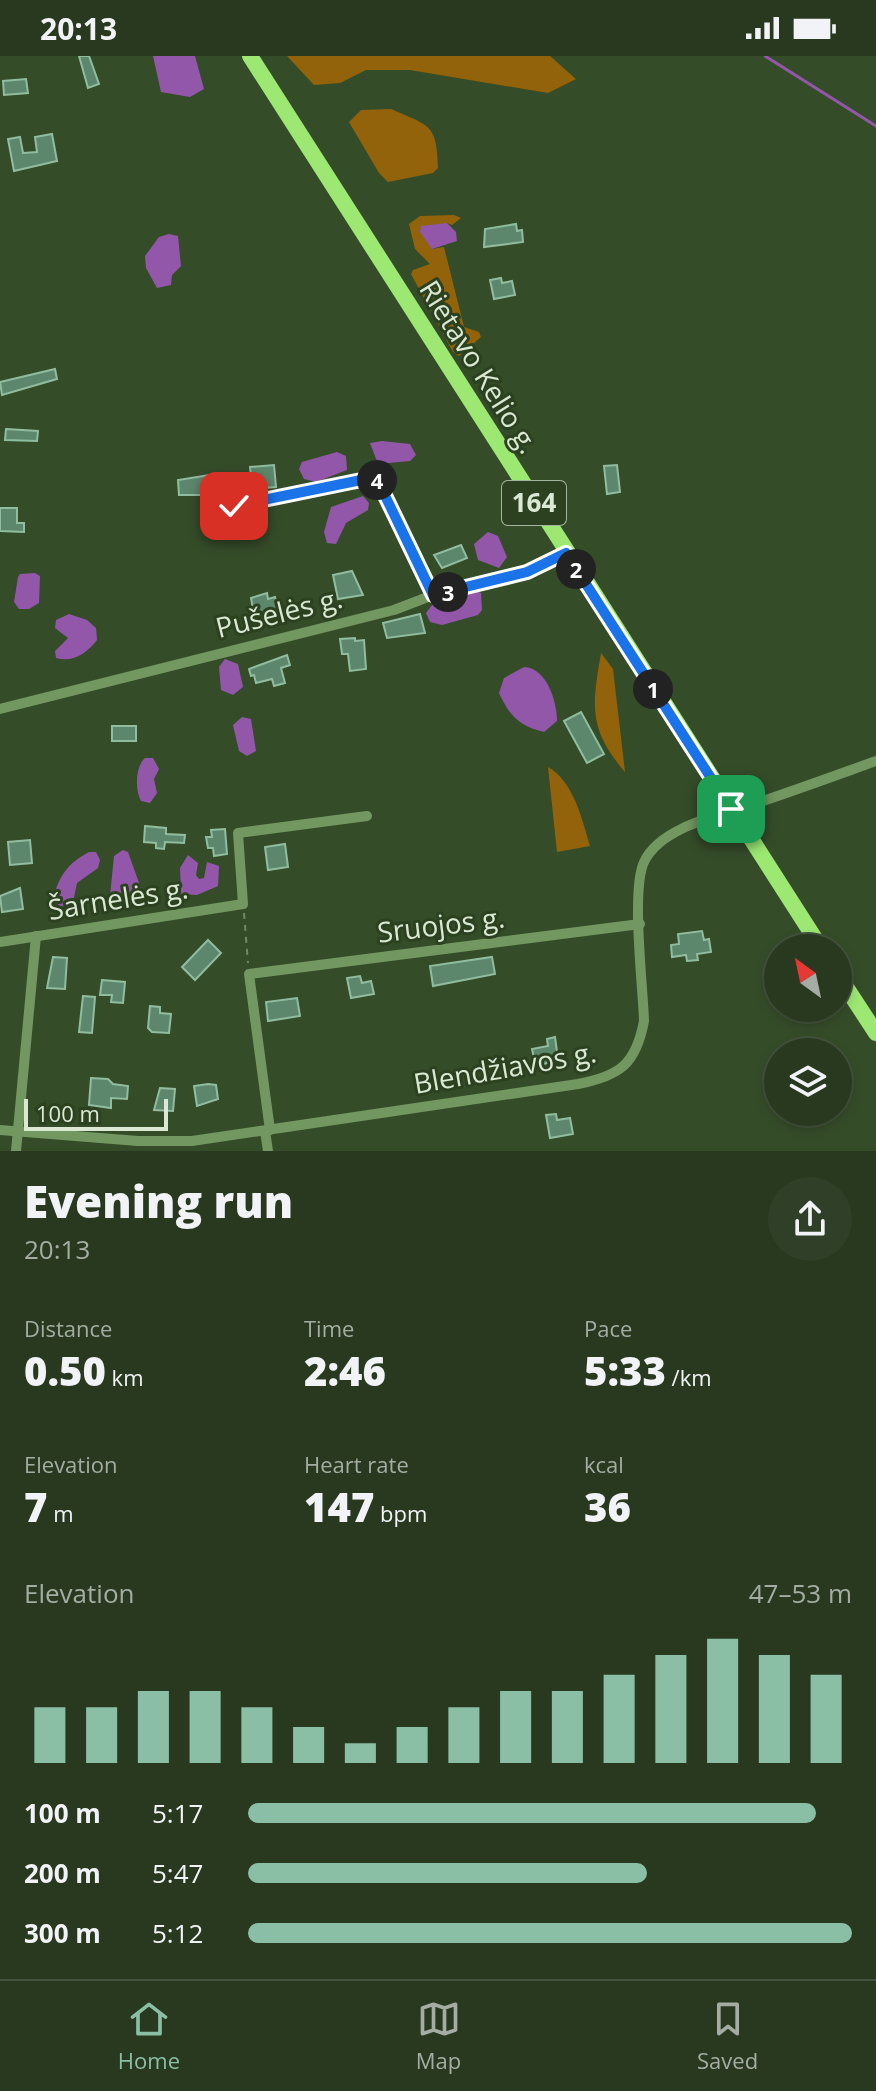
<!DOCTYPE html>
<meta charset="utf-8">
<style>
body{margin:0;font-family:"Open Sans",sans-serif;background:#304028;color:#f1f3f6;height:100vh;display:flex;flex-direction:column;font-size:30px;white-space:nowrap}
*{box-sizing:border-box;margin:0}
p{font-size:26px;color:#a5aca4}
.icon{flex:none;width:44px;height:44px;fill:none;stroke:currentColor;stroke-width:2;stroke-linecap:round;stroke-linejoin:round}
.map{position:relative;height:1095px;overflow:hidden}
.panel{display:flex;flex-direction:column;background:#28391f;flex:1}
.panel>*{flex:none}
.needle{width:52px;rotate:327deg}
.buttons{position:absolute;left:764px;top:878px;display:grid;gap:16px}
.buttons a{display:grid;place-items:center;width:88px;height:88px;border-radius:50%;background:#28391f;box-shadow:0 4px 12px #0003,0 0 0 2px #44533d;font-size:40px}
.scale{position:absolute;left:24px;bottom:20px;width:144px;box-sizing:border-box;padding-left:8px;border:4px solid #dae8d4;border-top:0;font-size:22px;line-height:28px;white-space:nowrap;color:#dae8d4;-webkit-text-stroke:6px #2b411f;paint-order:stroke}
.pin{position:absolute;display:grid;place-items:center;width:68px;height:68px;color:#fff;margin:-34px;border-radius:16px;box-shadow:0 4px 12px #0006}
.km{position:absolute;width:40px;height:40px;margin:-20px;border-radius:50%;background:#222;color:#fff;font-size:22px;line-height:40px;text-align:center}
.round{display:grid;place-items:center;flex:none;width:84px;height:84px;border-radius:42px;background:#304028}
.overview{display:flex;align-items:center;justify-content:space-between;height:136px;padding:0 24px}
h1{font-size:44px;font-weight:800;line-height:60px}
.stats{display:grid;grid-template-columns:repeat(3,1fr);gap:12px;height:136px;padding:8px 24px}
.stats div{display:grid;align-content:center}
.stats b{font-size:40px;font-weight:800}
.stats small{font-size:22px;font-weight:400}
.stats p{font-size:22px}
.chart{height:224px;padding:16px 24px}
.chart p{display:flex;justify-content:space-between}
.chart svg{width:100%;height:144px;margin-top:8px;stroke:#8abfa5;stroke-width:6}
ul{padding:0 24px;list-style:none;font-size:26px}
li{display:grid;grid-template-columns:128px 96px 1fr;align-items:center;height:60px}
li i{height:20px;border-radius:10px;background:#8abfa5}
.status{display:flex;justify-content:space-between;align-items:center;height:56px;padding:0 40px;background:#28391f;direction:ltr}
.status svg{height:22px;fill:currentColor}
.menu{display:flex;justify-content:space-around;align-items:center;height:112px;border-top:2px solid #44533d;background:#28391f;font-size:22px;color:#a5aca4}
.menu a{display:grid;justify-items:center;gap:4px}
.menu .active{color:#8abfa5}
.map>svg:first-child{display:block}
</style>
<div class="status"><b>20:13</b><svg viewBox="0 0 49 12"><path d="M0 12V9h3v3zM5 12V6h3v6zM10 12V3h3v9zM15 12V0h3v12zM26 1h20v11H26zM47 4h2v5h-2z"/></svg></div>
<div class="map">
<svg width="876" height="1095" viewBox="0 0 876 1095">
<rect width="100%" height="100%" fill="#354c29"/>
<g fill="#92630a">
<path d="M287,0H550L576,23L548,37L410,14H366L340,27L314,29Z"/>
<path d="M391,53C429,70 437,67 438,112L433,117L388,126L379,117L349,66L361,54Z"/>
<path d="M454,159L461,162L452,169L447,167L432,193L444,191L464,271L479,276L481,281L459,300L453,296L411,218L413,214L430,208L415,193L409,168L420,160Z"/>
<path d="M601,597L613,613L625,716C588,673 592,649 601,597Z"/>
<path d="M548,711C574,726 582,763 590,790L557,796Z"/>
</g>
<g fill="#9257a9">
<path d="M153,0H195L204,33L190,41L161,36Z"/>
<path d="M447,167L456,176L457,185L432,193L420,176L421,170Z"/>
<path d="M169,178L178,180L181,210L172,219L171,229L157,232L146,212L145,200L159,181Z"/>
<path d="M382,385L410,388L416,399L410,405L378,408L370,387Z"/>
<path d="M337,396L346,400L347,414L316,426L304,423L299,413L302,406Z"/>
<path d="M363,440L369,447L368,454L346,467L336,488L327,487L324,476L331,451Z"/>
<path d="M488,476L498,480L507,501L499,512L478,504L474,488Z"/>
<path d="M35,517L40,520L39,547L29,553H19L14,546L18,521L20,518Z"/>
<path d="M475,534L481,537L482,554L478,559L442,569L430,566L426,557L433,548Z"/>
<path d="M69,558L87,564L96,572L97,584C87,597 73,607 56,602L55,595L68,582L55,572L56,564Z"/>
<path d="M225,603L238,608L243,631L233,639L221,634L219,611Z"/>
<path d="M524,611C547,612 557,646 557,665L544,676C520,670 510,661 499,637L504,622Z"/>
<path d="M242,661L251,663L256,695L247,700L239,695L233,669Z"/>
<path d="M145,702H153L159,713L154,723L157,737L150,747L141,745C135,734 135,711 145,702Z"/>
<path d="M123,794L128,796L143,838C135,847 122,847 111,845L110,840L114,800Z"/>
<path d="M89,796H96L100,804L98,812L77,827L73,846L60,851L53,842C60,819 67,808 89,796Z"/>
<path d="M188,799L198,807L196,819L199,823L204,822L207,806L219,810L218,830L197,839L181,838L180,812Z"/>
</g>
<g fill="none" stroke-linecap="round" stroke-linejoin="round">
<path stroke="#9257a9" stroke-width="3" d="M765,0L876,70"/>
</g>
<g fill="#5d876c" stroke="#90bd9f" stroke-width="2">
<path d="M79,0H89L99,28L88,32Z"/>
<path d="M26,23L28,37L4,39L3,25Z"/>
<path d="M52,78L57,105L14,115L8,83L20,81L23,97L37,96L35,81Z"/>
<path d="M516,168L517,175L522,174L523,186L484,191L485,173Z"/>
<path d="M501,222L502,227L512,225L515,239L494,243L490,224Z"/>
<path d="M55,313L57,323L2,339L0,326Z"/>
<path d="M6,373L38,375L37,385L5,384Z"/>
<path d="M274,409L276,431L252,433L250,411Z"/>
<path d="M617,409L620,436L607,438L604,410Z"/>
<path d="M210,419V428L204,429L205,439H179L178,424Z"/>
<path d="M0,452H17V467H24V476L0,475Z"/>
<path d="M461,489L467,502L442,512L434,499Z"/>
<path d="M352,515L363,539L338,543L333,519Z"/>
<path d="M267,537L268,543L275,541L280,560L255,565L251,542Z"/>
<path d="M420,558L425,577L387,582L383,567Z"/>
<path d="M355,582V585L364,584L366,613L350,615L348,598H342L340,583Z"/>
<path d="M287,599L290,609L281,612L285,627L274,630L272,623L256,627L254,619L251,620L249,613Z"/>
<path d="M581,656L604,698L587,707L564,665Z"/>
<rect x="112" y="670" width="24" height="15"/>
<path d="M145,770L166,772V778L185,779L184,787L165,786L164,793L156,792V787L144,786Z"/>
<path d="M225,773L227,798L214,800L213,792H208L206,781H212L211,774Z"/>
<path d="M30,784L32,807L10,809L8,786Z"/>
<path d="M285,788L288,811L268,814L265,791Z"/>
<path d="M20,832L23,853L2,856L0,840Z"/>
<path d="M702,875L704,884L709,883L711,896L697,898L698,904L687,905L686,899L672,901L671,889L679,888L678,878Z"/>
<path d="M208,884L221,897L195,924L182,911Z"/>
<path d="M53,901L67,902L65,933L47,932Z"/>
<path d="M492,901L495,918L433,930L430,910Z"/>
<path d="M360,920L362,927L371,925L374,938L351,942L347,922Z"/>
<path d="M102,924L125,926L123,947L111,946L112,939H100Z"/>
<path d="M83,940L95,941L92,977L79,976Z"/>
<path d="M297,942L300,960L268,965L266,946Z"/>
<path d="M150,950L160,951V957L171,958L169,977L152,976L148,972Z"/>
<path d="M555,981L558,1003L536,1011L532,993L548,990L547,983Z"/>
<path d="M91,1022L108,1023L113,1028L128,1030L127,1043L111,1042V1052L89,1049Z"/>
<path d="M208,1028L216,1029L218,1043L197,1050L194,1030Z"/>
<path d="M160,1032L175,1033L173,1055L154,1054Z"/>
<path d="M556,1058L557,1064L570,1062L573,1078L550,1082L546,1059Z"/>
</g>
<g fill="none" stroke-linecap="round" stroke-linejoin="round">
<g stroke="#738769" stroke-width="2" stroke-dasharray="6 6" stroke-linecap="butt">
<path d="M220,448L234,450L376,421L428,530"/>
<path d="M244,857L248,907"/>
</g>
<g stroke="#739760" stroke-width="10">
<path d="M0,653L394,554L433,539L527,516L566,497"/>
<path d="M0,886L243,848L238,777L367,760"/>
<path d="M0,1074L138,1085H192L578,1028C620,1020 636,1008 644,965C643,930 631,834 644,806C661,769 726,758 760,746C799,733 837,719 876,705"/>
<path d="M270,1074L249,918L640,868"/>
<path d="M265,1075L268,1095"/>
<path d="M16,1095L36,880"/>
</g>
<g stroke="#9ce873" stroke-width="16">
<path d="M250,0L821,892"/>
<path d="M838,919L876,977"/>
</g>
</g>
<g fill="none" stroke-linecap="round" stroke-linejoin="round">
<defs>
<path id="route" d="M234,450L376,421L433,539L527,516L566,497L731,753"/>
</defs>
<use href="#route" stroke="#fff" stroke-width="16"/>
<use href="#route" stroke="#1a73e8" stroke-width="10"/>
</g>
<g text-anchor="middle" stroke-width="6" stroke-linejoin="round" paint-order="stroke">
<rect fill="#2b411f" stroke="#a6b69e" stroke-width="2" x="502" y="425" width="64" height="44" rx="6"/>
<g font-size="26" font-weight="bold" fill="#dae8d4">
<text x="534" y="456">164</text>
</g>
<g font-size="28" fill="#dae8d4" stroke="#2b411f">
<text transform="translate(479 311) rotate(58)" y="10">Rietavo Kelio g.</text>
<text transform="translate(279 557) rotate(-14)" y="10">Pušelės g.</text>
<text transform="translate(118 843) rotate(-9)" y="10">Šarnelės g.</text>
<text transform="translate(441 869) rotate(-7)" y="10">Sruojos g.</text>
<text transform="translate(505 1012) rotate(-10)" y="10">Blendžiavos g.</text>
</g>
</g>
</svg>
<div class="buttons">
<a><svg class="needle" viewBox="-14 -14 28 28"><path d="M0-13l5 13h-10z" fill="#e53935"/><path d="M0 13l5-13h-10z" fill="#a5aca4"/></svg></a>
<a><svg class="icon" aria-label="layers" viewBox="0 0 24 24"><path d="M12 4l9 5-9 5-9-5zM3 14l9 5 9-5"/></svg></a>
</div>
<div class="scale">100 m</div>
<div class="pin" style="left:731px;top:753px;background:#1e9e55"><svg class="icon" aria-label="arrive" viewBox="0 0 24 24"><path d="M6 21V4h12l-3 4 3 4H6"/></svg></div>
<div class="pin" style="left:234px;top:450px;background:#d93025"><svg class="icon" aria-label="check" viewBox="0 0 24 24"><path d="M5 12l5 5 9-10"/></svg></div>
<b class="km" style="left:653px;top:633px">1</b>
<b class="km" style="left:576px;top:513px">2</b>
<b class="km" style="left:448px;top:536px">3</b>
<b class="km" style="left:377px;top:424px">4</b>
</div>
<section class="panel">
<div class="overview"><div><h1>Evening run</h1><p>20:13</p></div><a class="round"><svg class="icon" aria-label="share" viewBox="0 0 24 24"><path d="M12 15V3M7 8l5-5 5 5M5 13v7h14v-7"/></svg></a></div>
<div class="stats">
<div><p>Distance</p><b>0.50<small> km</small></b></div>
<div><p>Time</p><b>2:46</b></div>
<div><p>Pace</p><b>5:33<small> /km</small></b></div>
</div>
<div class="stats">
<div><p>Elevation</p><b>7<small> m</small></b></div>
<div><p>Heart rate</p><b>147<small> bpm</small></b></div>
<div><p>kcal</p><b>36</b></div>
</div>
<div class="chart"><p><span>Elevation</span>47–53 m</p>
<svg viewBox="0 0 160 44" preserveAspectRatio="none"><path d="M5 44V27M15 44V27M25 44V22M35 44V22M45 44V27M55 44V33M65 44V38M75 44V33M85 44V27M95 44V22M105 44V22M115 44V17M125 44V11M135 44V6M145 44V11M155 44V17"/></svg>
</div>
<ul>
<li><b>100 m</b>5:17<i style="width:94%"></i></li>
<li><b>200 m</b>5:47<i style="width:66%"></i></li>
<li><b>300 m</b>5:12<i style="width:100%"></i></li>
</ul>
</section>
<nav class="menu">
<a class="active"><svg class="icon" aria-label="home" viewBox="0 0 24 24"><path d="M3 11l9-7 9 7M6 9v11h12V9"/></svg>Home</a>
<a><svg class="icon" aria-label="map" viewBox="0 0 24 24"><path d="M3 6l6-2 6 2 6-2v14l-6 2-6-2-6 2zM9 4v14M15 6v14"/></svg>Map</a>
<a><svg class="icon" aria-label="saved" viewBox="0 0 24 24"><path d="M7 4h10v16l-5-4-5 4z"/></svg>Saved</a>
</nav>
